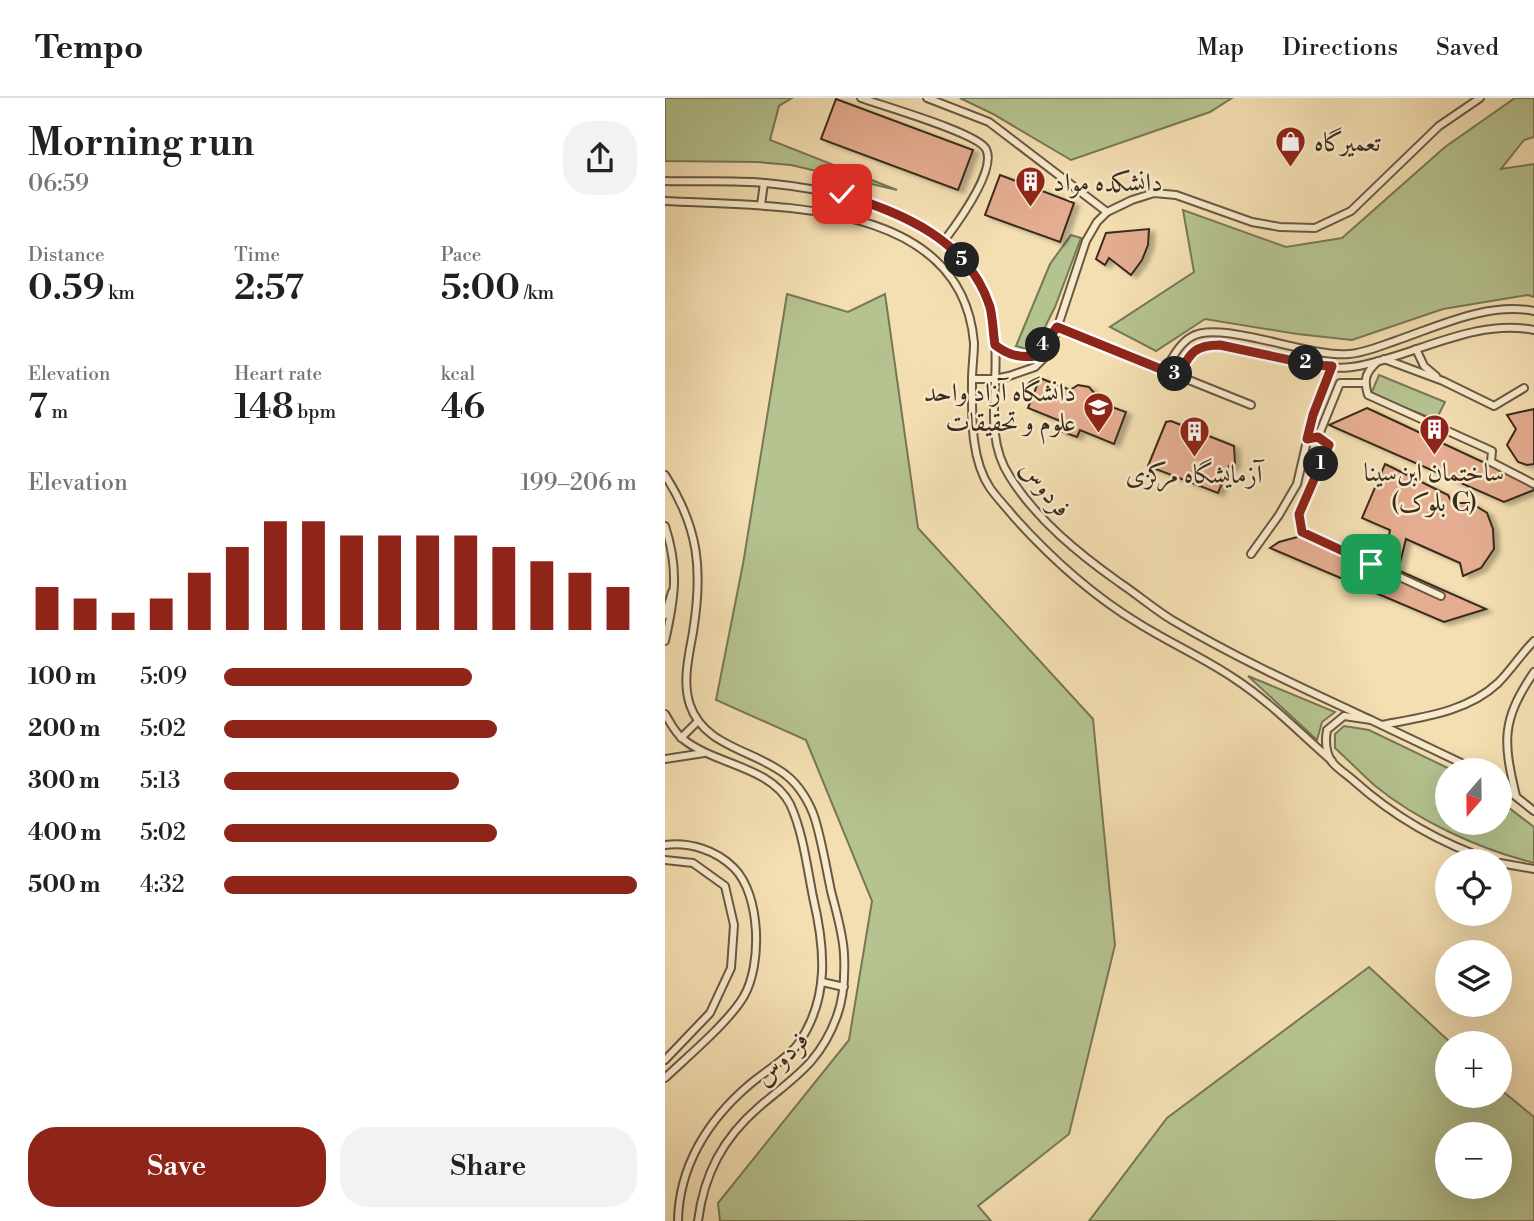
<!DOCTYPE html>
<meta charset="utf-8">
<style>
body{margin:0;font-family:"Libre Bodoni",Amiri,serif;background:#f2f2f2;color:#202124;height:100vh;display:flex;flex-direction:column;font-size:26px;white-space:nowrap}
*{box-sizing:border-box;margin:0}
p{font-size:23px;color:#757577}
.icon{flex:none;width:38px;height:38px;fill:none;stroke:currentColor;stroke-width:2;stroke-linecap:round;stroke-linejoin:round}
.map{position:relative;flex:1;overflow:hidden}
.details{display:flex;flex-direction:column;background:#fff;width:665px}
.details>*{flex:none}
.needle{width:46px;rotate:200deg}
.controls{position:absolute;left:770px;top:660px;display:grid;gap:14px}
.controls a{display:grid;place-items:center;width:77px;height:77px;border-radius:50%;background:#fff;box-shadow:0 7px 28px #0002;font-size:35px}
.pin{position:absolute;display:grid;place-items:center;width:60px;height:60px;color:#fff;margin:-30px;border-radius:14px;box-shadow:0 4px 10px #0006}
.km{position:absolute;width:35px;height:35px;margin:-18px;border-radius:50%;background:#222;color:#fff;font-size:19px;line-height:35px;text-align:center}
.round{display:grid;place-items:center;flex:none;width:74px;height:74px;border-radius:28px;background:#f2f2f2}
.summary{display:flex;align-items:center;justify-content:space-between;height:119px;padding:0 28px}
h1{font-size:38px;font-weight:600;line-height:52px}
.stats{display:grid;grid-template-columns:repeat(3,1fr);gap:10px;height:119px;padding:7px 28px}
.stats div{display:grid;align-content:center}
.stats b{font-size:35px;font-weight:600}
.stats small{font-size:19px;font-weight:400}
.stats p{font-size:19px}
.chart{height:196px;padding:14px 28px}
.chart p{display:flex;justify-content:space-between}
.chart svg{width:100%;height:126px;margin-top:7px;stroke:#8f2418;stroke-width:6}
.cta{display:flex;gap:14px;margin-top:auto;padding:14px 28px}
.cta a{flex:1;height:80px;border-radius:28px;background:#8f2418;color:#fff;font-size:28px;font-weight:600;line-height:80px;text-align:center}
.cta a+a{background:#f2f2f2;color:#202124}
ul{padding:0 28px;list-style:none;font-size:23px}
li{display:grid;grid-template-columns:112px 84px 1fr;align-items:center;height:52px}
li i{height:18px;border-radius:9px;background:#8f2418}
header{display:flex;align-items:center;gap:42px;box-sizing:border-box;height:98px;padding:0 35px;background:#fff;border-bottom:2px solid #e0e0e0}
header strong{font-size:33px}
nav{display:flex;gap:38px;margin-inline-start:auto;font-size:24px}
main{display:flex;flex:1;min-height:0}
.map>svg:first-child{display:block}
</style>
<header>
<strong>Tempo</strong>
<nav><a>Map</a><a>Directions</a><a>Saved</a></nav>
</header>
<main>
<section class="details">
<div class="summary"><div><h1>Morning run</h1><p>06:59</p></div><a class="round"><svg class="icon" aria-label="share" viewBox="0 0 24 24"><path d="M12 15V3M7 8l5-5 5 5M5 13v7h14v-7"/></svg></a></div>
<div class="stats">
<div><p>Distance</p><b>0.59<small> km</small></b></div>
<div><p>Time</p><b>2:57</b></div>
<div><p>Pace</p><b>5:00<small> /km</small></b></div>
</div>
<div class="stats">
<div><p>Elevation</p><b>7<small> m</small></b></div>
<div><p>Heart rate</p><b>148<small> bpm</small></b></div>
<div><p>kcal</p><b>46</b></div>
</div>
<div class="chart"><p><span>Elevation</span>199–206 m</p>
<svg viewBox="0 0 160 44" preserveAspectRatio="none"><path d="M5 44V29M15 44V33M25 44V38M35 44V33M45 44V24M55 44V15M65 44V6M75 44V6M85 44V11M95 44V11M105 44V11M115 44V11M125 44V15M135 44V20M145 44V24M155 44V29"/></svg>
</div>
<ul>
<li><b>100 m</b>5:09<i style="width:60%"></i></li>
<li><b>200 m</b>5:02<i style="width:66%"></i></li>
<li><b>300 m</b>5:13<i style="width:57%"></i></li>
<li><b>400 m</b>5:02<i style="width:66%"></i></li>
<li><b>500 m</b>4:32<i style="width:100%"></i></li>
</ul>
<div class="cta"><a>Save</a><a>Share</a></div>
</section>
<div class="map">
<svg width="869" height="1123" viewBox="0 0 869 1123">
<defs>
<filter id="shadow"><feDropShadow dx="5.5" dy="3" stdDeviation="2" flood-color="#0004"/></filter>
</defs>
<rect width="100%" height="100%" fill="#f4dfb2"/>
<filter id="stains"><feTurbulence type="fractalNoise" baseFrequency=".00286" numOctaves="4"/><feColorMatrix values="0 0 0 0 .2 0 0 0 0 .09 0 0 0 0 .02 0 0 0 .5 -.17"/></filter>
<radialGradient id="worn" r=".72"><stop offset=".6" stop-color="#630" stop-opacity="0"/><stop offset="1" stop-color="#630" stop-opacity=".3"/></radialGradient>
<g fill="#b5c390" stroke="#787756" stroke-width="2" fill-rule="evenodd">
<path d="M0,0H127L114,8L105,42L232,92L126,67L92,64L0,63Z"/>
<path d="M295,0H567L545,14L406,62L328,16Z"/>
<path d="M850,0H869V39L859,42L836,71L869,66V199L863,197L778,211L687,242L632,236L540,221L491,253L445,229L529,174L518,112L621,149L677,140L780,49Z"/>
<path d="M406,137L416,140L390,209L368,253L351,248L385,166Z"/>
<path d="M122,196L183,214L220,196L253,430L428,621L450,847L404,1036L313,1108L326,1123H55L53,1105L184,942L207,803L141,642L51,602L78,466Z"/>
<path d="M714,277L780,304L771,322L706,296Z"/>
<path d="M583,578L670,614L657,624L652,642Z"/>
<path d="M679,628L704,632L787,672H782V724H835V703L869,729V765C814,751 753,723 709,687C696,675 683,662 670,650V636Z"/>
<path d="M704,869L786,945H782V998H835V991L869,1019V1123H424L502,1020ZM782,1036H835V1088H782Z"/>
</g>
<g fill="#e4ac90" stroke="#3b2b1b" stroke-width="2" filter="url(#shadow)">
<path d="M171,1L308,52L293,92L156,41Z"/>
<path d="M335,77L409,105L395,144L320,117Z"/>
<path d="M484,131L483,147L477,162L466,177L444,160L440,167L431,161L441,135Z"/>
<path d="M375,280L405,292L413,287L424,289L431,297L430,303L461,314L449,346L415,332L412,339L395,333L398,324L363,310Z"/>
<path d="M702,310L869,388V392L839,404L664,327Z"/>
<path d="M869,311V366L862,367L853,364L842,347L851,331L842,317Z"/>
<path d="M506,323L569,348L570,365L568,369L564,368L553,395L483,368L501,324Z"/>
<path d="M720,366L783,397L787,405H806L822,415L828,431L829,451L816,470L798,478L795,465L741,441L733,473L719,466L725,432L697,420Z"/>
<path d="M647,435L719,466L821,511L779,524L605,450L614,444Z"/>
</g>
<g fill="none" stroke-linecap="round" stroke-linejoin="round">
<defs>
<g id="service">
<path d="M196,0C218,8 313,35 321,51C332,72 291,127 279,143"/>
<path d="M262,0L324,24L442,114"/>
<path d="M0,83C33,84 68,82 101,85C200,95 320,125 330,245C334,291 318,338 345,379C372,422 414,456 455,485C473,497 489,511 507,522C571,560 639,591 706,622"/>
<path d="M0,103C106,109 297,99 309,245C309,257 307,270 307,282C307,317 305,360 325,390C332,400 341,409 349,419C385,459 427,497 473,525C505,545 539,560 570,581C605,604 635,635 667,663"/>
<path d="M96,107L99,85"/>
<path d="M392,229L586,307"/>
<path d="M330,247C343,257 354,260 371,258L389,233"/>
<path d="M751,251L759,268L771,278"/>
<path d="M719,261L778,283L829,308L859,290"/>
<path d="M713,263C701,274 698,281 703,297L827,353L826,364L869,386"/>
<path d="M500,272C507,261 514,246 526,239C555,221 644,260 684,256C699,255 715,248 730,243C774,228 822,204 869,213"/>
<path d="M513,278C525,256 528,247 555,247C591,255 652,274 687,269C747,260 806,220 869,232"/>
<path d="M307,281H329L344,278L370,269L384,255L421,143L432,124L442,114L467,102L489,95L511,97L587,124L615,129L650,130L686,113L774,28L815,0"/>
<path d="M699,285H675L653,339L665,347L634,416L637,434L776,498"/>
<path d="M0,377C34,430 38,472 28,534C24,557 17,584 25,607C39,649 90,652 121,677C134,687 145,705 150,721C157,744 161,769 166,793C171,813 178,835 179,856C180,876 179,899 172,918C155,965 129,979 94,1009C58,1040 39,1076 33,1123"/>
<path d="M0,428C14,471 10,499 0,543"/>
<path d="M586,456L614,417L632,386L648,317L667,268"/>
<path d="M0,517L7,494"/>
<path d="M0,616C5,624 10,635 18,641C50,667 105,668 125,706C138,734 142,769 148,799C160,850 165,900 133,946C121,962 99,974 84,987C43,1022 14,1068 13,1123"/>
<path d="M717,627C758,619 802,614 833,585C846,572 856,556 869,543"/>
<path d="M16,640L33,623"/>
<path d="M0,661L39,655"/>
<path d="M811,672L706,622L679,618L662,632C660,643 661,655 667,664C673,671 681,676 688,682C728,718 777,746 828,763"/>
<path d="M835,686L869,713"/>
<path d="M851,698C838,643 836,623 869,574"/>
<path d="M0,747C25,744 51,752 69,770C96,797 97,867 79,898C64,924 23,958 0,980"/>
<path d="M0,762L28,765L60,788L69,827L66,870L45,915L0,962"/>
<path d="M835,765L869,771"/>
<path d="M157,884L179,889"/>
</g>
</defs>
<use href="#service" stroke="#695841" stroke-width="10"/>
<use href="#service" stroke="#f8eacd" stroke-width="6"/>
</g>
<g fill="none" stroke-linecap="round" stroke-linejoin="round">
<defs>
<path id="route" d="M177,96C238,116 303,141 325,209C328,221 328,235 330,247C343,257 354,260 371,258L392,229L513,278C525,256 528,247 555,247L648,267L667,268L648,317L642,341L653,339L664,347L634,416L637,434L706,466"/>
</defs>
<use href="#route" stroke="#fff" stroke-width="14"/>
<use href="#route" stroke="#8f2418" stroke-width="9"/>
</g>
<defs>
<symbol id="shop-pin" viewBox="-11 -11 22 30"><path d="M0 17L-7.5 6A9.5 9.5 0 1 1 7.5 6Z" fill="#8f2418" stroke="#f8eacd"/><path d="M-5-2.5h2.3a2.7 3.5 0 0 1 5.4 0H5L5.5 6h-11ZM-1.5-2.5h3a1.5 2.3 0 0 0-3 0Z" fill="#fff"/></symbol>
<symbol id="building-pin" viewBox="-11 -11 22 30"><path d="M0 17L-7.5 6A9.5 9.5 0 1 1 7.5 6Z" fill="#8f2418" stroke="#f8eacd"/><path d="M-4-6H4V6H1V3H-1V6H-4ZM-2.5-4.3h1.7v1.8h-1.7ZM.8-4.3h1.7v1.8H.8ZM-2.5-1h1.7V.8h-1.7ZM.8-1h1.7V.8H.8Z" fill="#fff"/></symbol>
<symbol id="university-pin" viewBox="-11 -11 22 30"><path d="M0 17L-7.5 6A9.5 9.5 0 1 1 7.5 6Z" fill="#8f2418" stroke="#f8eacd"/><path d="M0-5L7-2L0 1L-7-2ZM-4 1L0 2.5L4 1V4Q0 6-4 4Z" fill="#fff"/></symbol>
</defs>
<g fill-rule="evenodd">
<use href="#shop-pin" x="608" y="26" width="35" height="47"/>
<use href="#building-pin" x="348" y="66" width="35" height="47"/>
<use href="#university-pin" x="416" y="292" width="35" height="47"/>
<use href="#building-pin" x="752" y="314" width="35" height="47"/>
<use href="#building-pin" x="512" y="316" width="35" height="47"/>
</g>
<g text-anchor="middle" stroke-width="5" stroke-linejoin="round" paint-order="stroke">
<g font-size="26" fill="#3b2b1b" stroke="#f8eacd" text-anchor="start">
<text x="649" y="53">تعمیرگاه</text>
<text x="388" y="93">دانشکده مواد</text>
<text x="411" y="303" text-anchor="end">دانشگاه آزاد واحد<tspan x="411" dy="30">علوم و تحقیقات</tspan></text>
<text x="769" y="383" text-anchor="middle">ساختمان ابن‌سینا<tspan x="769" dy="30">(بلوک C)</tspan></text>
<text x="529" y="385" text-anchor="middle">آزمایشگاه مرکزی</text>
</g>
<g font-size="26" fill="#3b2b1b" stroke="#f8eacd">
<text transform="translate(381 390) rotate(51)" y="9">فردوس</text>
<text transform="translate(116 960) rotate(-45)" y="9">فردوس</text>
</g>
</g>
<rect width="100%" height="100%" filter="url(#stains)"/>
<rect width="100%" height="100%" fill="url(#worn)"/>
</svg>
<div class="controls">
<a><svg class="needle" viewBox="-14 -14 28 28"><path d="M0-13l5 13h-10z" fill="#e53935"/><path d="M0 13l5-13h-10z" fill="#757577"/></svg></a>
<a><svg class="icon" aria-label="locate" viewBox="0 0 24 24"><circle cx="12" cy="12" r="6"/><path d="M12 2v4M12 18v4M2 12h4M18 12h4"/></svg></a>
<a><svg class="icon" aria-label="layers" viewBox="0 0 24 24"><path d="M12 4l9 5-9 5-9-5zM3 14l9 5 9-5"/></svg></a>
<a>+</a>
<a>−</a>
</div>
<div class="pin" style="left:706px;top:466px;background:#1e9e55"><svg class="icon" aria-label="arrive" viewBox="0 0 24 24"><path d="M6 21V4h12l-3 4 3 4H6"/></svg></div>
<div class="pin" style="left:177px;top:96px;background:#d93025"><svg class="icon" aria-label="check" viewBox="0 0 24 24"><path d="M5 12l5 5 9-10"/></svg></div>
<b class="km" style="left:656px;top:366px">1</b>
<b class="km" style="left:641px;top:265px">2</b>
<b class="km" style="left:510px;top:276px">3</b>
<b class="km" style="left:378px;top:247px">4</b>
<b class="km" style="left:297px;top:162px">5</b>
</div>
</main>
